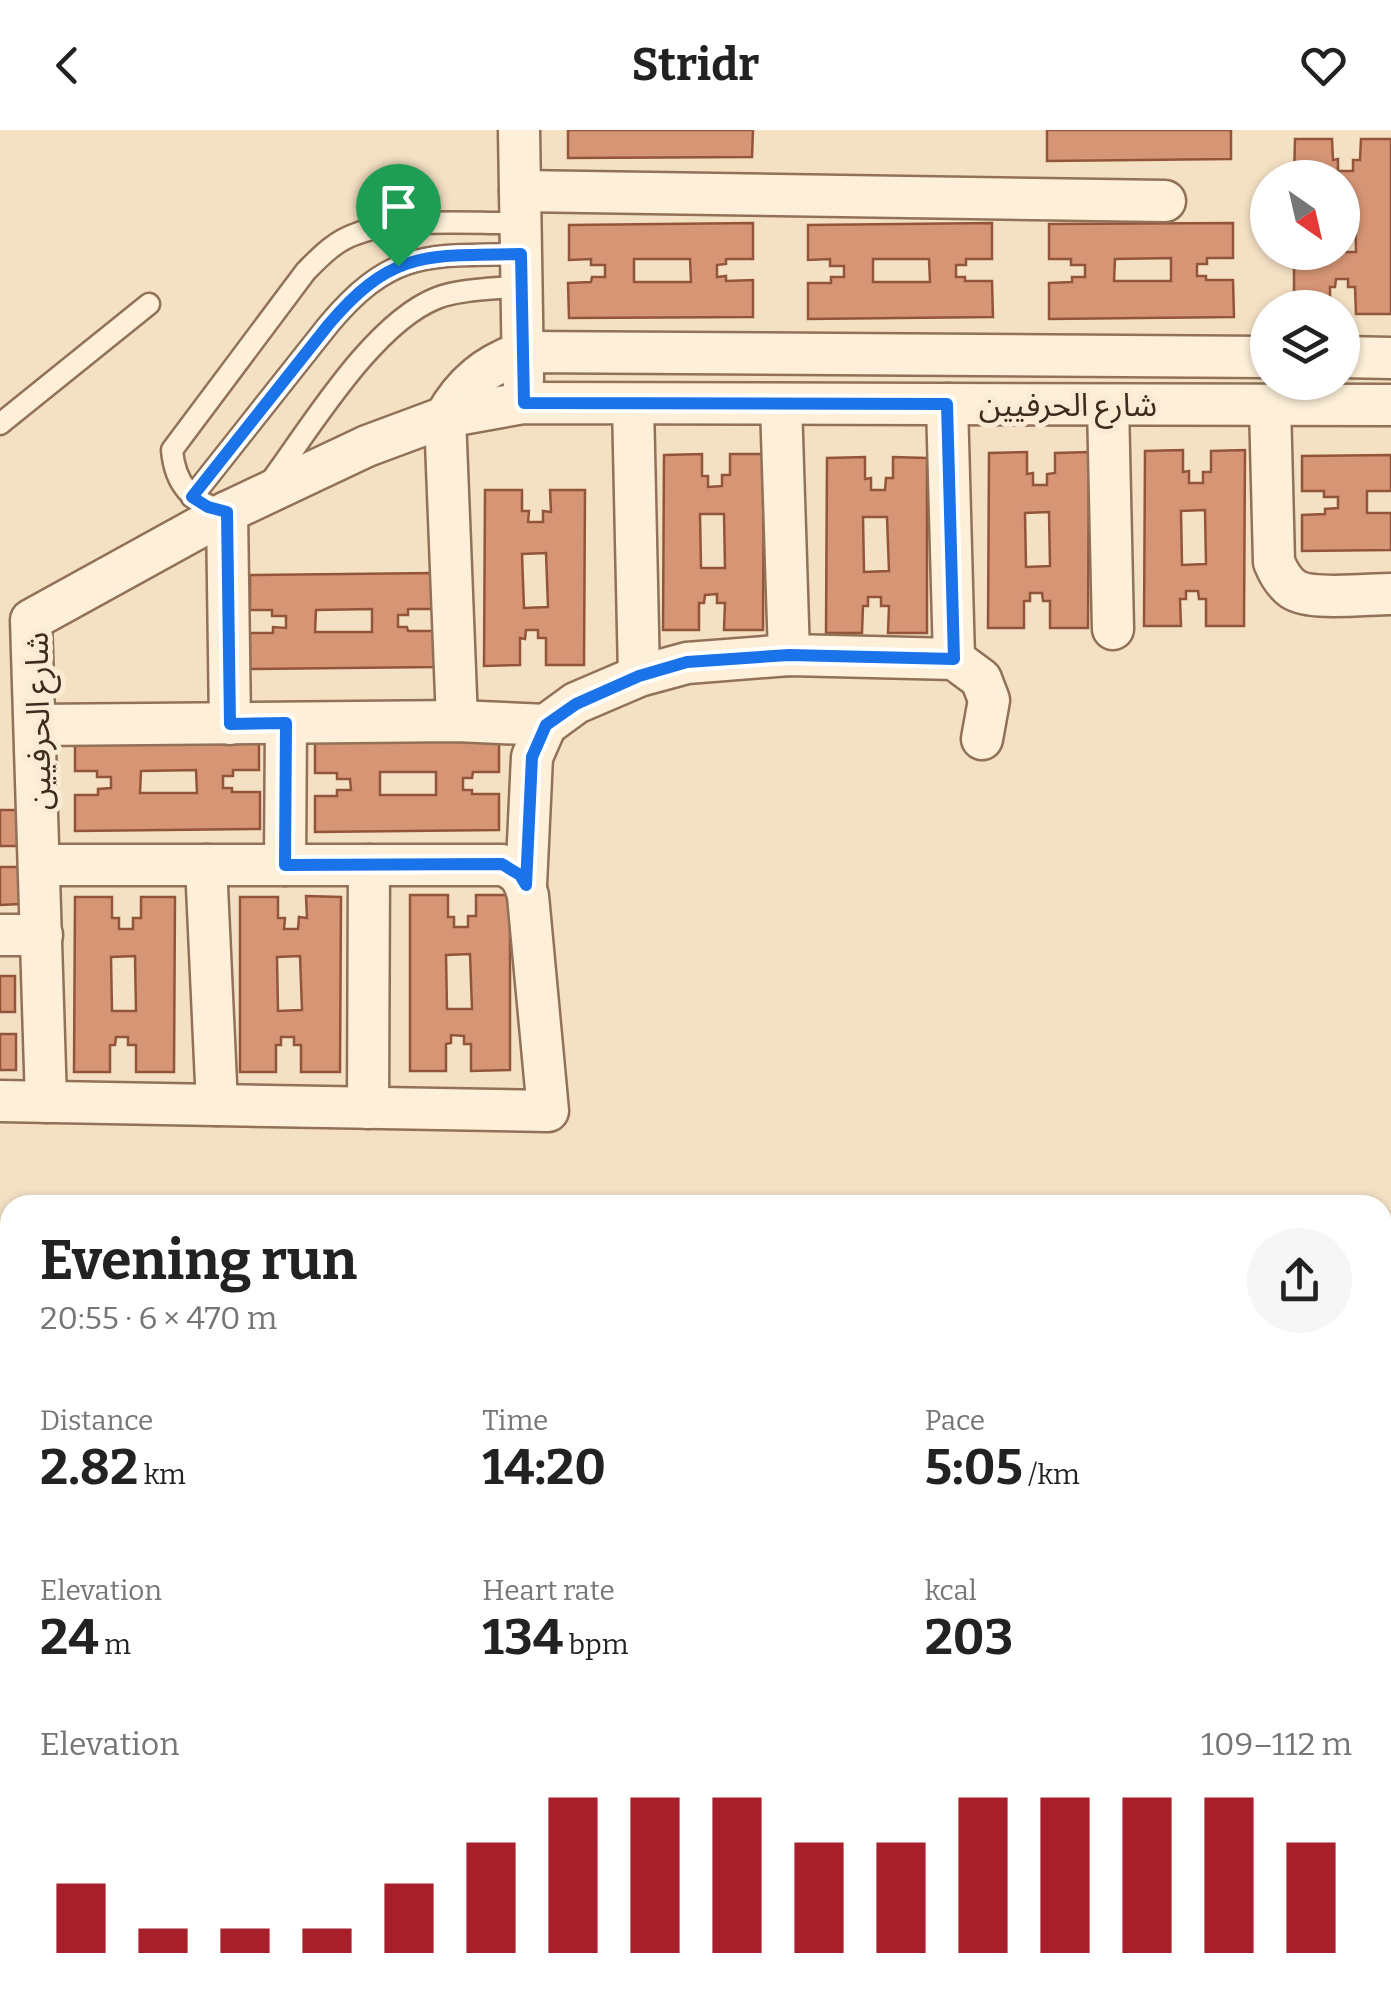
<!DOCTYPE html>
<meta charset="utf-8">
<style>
body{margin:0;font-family:Bitter,"Noto Sans Arabic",serif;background:#f6f6f6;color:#222;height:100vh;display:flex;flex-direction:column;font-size:38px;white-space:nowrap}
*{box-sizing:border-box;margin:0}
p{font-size:32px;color:#767676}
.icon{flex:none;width:55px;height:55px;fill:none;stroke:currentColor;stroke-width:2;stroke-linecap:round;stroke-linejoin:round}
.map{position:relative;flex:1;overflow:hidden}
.sheet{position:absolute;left:0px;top:1065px;width:1392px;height:810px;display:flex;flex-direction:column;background:#fff;border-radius:30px 30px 0 0;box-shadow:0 2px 8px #0004}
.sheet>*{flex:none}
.needle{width:65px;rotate:146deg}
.tools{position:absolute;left:1250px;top:30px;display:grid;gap:20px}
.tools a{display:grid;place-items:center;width:110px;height:110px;border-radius:50%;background:#fff;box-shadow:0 2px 8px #0004;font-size:50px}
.pin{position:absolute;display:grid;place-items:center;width:85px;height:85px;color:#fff;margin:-102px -42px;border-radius:50% 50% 50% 0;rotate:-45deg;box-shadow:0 0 10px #0007}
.pin .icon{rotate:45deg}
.round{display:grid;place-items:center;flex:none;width:105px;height:105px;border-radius:52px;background:#f6f6f6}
.summary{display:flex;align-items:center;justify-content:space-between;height:170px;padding:0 40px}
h1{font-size:55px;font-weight:700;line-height:75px}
.metrics{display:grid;grid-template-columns:repeat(3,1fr);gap:15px;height:170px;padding:10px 40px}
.metrics div{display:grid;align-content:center}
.metrics b{font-size:50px;font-weight:700}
.metrics small{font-size:28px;font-weight:400}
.metrics p{font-size:28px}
.chart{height:280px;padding:20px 40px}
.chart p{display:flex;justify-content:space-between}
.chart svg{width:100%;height:180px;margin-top:10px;stroke:#a81f2c;stroke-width:6}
header{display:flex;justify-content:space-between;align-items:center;height:130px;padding:0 40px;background:#fff;font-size:45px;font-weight:700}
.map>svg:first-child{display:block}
</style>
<header><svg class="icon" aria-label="back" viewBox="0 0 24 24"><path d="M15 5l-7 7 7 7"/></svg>Stridr<svg class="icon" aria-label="heart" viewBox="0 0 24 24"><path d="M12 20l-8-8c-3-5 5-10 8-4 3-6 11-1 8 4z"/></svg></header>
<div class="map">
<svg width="1391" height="1875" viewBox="0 0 1391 1875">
<rect width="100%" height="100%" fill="#f4e1c4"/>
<g fill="#d69575" stroke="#93553a" stroke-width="2.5" fill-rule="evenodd">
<path d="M568,0H753L752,27L568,28Z"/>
<path d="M1047,0H1231V29L1047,31Z"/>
<path d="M1295,9H1332L1333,30L1338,29V41H1353V30H1360L1361,9H1391V184H1356L1355,157H1348V149H1336L1335,157H1330V178H1294V122H1356L1355,68L1342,69V48H1294Z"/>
<path d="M753,93V129H726V134L717,135V147L726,146V151L753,150V187L569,188L568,153L591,152L592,147H605V135H591V129L569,130V95ZM634,129H690L691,152H634Z"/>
<path d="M992,93V129H966V135H956V147H965V151H992L993,187L808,189V153H831V147H844V136H830V129L808,130V95ZM873,129H929L930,152H873Z"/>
<path d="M1233,93V128H1207V134H1197V146H1206V150H1233L1234,187L1049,189V153L1072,152V147H1085V135H1071V129H1049V94ZM1171,128V151H1114L1115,129Z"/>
<path d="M1183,320V342L1189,341V353H1203V342H1211V321L1245,320L1244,496H1206V469H1199L1198,461H1186V469H1180L1181,496H1144L1145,321ZM1205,380L1206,434L1182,435L1181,381Z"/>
<path d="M1027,322V344L1033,343V355H1047V344L1055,343V323L1089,322L1088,498H1050V471H1043L1042,463H1030V471H1024V498H988L989,323ZM1049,382L1050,436L1026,437L1025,383Z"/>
<path d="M702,324V346H708V357L722,356V345H730V324H764L763,500H724L725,473H717V464L705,465L704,473H699V500H663L664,325ZM700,384H724L725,438H701Z"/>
<path d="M1391,325V361H1367V383H1391V420L1302,421V385L1325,384V379L1338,378V367H1324V361H1302V326Z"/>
<path d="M865,327V349L871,348V360H885L886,348H893V327L927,328V503H888L889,476H881V467H868V476H863L862,503H826L827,328ZM863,387H887L889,441L864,442Z"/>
<path d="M485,360H522V381H529L528,392H543V381L551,382L550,360H585L584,535H546V508H538V500H526L525,509L520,508V535L484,536ZM546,423L548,477L524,478L522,424Z"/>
<path d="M434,443V479H408V485H398V497H407L408,501H434L435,537L250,539V503H273V497L286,498V486H272V480H250V445ZM372,479V502H315L316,480Z"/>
<path d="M259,605V640H233V646H223V658H232V662H260V699L75,701V665H98V659L111,658V647H97V641H75V606ZM196,640L197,663H140L141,641Z"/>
<path d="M499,606V642H473L472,648H463V660H472V664H499V700L315,702V666H337V660H351L350,649H337V643H315V607ZM380,642H436V665H380Z"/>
<rect x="0" y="680" width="20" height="36"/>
<path d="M0,737H20V774L0,775Z"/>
<path d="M410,765H448V787H454V797H468V786H476V765H510V940L471,941V914H464V906L451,905V913L446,914V941H410ZM470,824L472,879H447L446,825Z"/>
<path d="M306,766L341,767L340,942H301V915H294V907H281V915H276V942H240V767H278V788H285L284,799H298L299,787L307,788ZM300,826L302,880L278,881L277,827Z"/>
<path d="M75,767H112V788H119V799H133V788H141V767H175L174,942H136V915H128V907H116L115,915H110V942H74ZM135,826L136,881H112L111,827Z"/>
<rect x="0" y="846" width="15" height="36"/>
<rect x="0" y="904" width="16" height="36"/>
</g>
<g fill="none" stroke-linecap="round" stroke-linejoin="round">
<defs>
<g id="service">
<path d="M0,294L149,174"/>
<path d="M271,351C311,297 373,193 437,168C459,159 497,159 522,156"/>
<path d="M192,367L329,194C393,118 430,126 521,124"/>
<path d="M225,381C192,373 175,355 172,320L306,141C321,126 335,111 356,104C398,87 474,94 521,93"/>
</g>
<g id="minor">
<path d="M519,0L523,249"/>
<path d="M520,61L1165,71"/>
<path d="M1342,227L1391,228"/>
<path d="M633,274L639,546"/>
<path d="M781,274L789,525"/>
<path d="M947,274L954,529"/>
<path d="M1108,275L1113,499"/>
<path d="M1270,275L1274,432C1278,442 1283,452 1293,459C1311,471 1367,464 1391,464"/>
<path d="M445,287C464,253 487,235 523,222L1268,227"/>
<path d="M445,287L457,591"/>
<path d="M227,382L230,594"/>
<path d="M36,595L457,591L546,595"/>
<path d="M206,735L217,975"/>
<path d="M285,735L286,593"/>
<path d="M526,755L532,627L546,595L576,573L639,546L687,533L789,525L954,529L981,549L989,570L982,609"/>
<path d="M0,805H42"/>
<path d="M0,971L548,981L528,766C524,749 518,740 502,735H41"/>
<path d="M46,972L31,490L227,382L367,316L445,287L523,273L1391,275"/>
<path d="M368,978L369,735"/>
</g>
</defs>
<use href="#service" stroke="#917157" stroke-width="25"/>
<use href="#minor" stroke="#917157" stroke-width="45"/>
<use href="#service" stroke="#fdefd8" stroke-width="20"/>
<use href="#minor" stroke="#fdefd8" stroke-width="40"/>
</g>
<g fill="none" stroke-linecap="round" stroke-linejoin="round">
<defs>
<path id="route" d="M521,124L524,273L947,274L954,529L789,525L687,532L639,546L576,574L546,595L532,627L526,755L520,745L502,734L285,735L286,593L230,594L227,382L208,377L192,367L329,194C393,118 430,126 521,124Z"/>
</defs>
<use href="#route" stroke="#fff" stroke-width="20"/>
<use href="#route" stroke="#1a73e8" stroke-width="12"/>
</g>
<g text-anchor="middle" stroke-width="10" stroke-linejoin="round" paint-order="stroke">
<g font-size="32" fill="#3f2b1d" stroke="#faecd4">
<text x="1068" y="286">شارع الحرفيين</text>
<text transform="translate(38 591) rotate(-91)" y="11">شارع الحرفيين</text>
</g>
</g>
</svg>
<div class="tools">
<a><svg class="needle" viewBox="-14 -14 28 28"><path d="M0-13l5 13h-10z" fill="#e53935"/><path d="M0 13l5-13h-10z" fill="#767676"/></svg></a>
<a><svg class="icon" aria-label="layers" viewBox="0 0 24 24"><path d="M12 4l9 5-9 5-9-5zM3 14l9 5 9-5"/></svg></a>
</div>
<div class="pin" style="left:398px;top:136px;background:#1e9e55"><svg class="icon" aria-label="arrive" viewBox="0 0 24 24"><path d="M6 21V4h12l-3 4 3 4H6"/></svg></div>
<section class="sheet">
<div class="summary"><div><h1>Evening run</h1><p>20:55 · 6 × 470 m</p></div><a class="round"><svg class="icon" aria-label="share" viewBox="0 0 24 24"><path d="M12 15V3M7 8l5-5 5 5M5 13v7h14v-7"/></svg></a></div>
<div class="metrics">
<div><p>Distance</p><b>2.82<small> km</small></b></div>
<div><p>Time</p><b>14:20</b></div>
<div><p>Pace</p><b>5:05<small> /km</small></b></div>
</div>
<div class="metrics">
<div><p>Elevation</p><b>24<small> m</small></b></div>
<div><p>Heart rate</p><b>134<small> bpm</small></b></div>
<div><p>kcal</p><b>203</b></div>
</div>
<div class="chart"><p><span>Elevation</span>109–112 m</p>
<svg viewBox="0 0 160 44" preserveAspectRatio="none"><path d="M5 44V27M15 44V38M25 44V38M35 44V38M45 44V27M55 44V17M65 44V6M75 44V6M85 44V6M95 44V17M105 44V17M115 44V6M125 44V6M135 44V6M145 44V6M155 44V17"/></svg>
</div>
</section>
</div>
